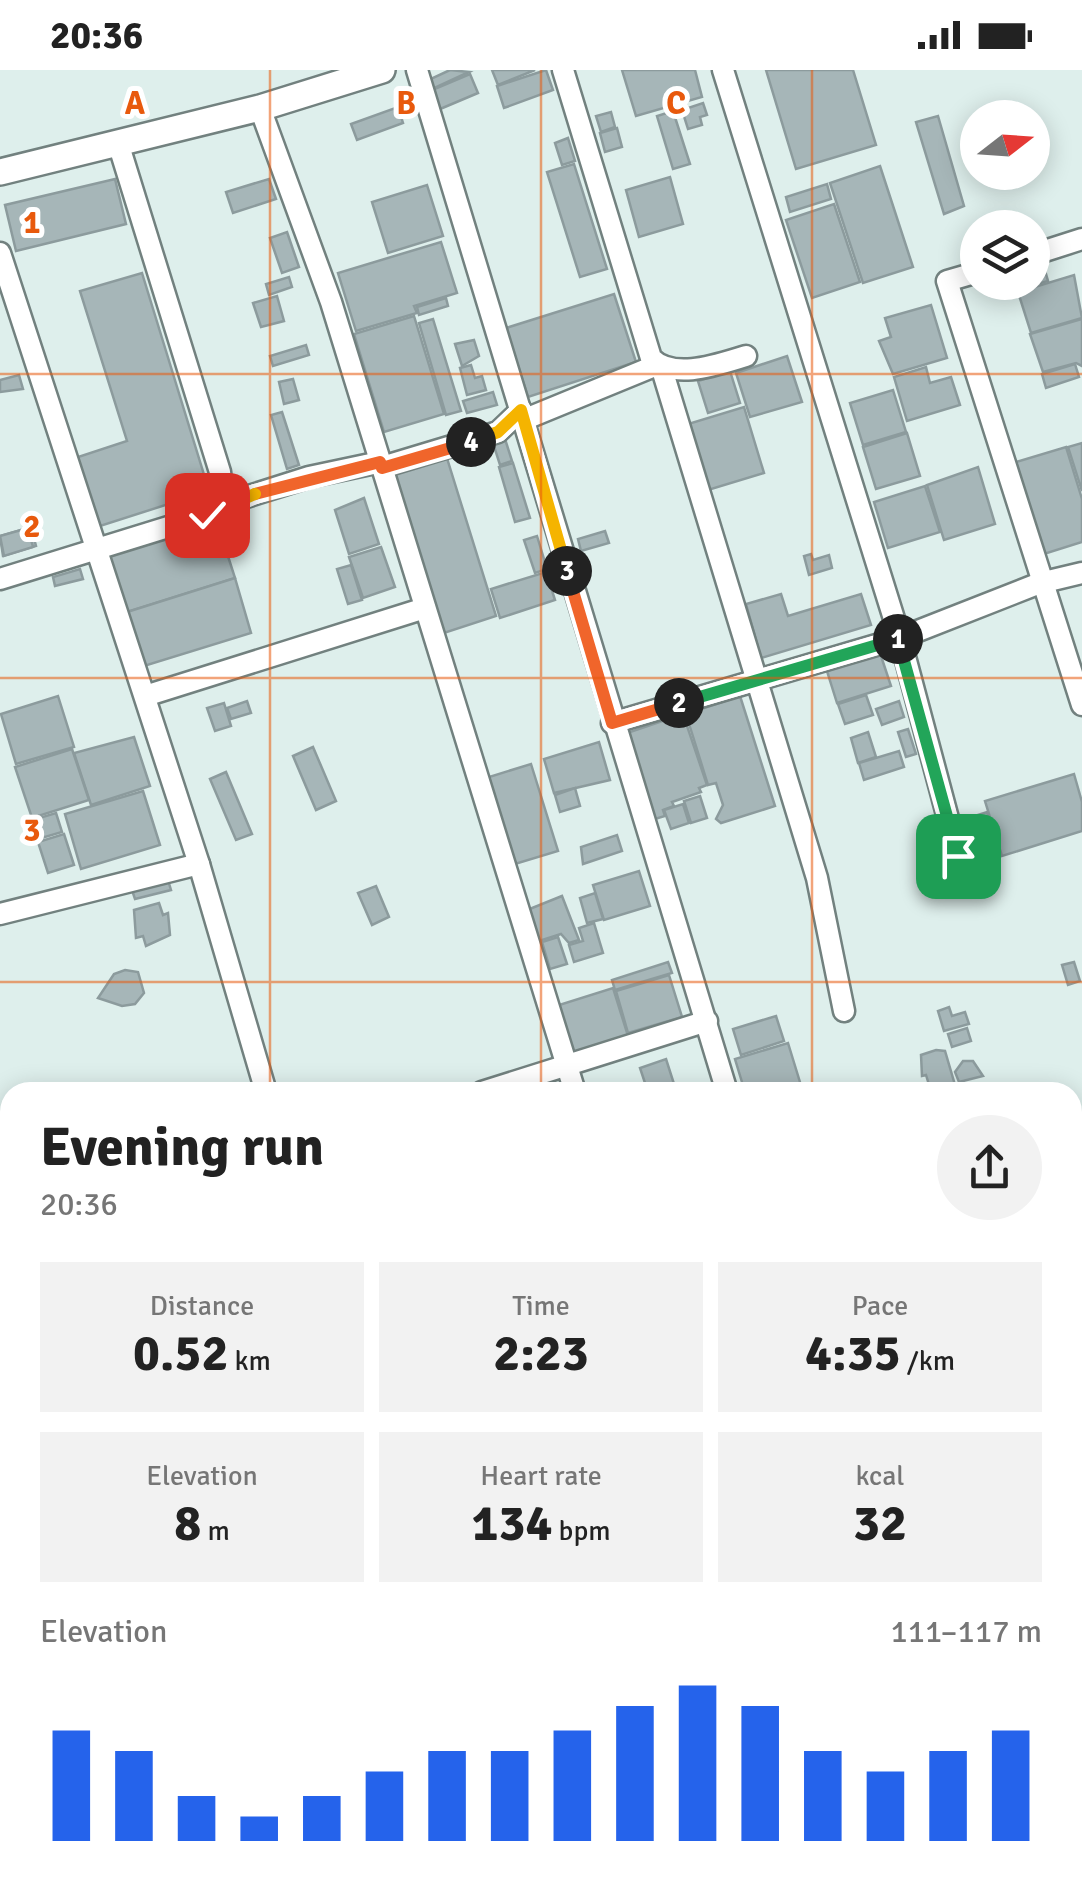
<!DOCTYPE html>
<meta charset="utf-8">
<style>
body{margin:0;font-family:Signika,sans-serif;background:#f2f2f2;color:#222;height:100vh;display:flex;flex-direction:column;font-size:38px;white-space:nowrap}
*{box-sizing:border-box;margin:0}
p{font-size:32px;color:#767676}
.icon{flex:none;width:55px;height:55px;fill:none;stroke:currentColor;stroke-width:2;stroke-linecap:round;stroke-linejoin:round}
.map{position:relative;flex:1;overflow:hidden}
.drawer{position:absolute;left:0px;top:1012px;width:1082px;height:812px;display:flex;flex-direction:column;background:#fff;border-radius:30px 30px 0 0;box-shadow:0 5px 25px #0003}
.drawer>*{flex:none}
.needle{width:65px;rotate:73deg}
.buttons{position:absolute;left:960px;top:30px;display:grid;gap:20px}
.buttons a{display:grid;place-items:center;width:90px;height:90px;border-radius:50%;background:#fff;box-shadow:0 5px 25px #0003;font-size:50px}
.pin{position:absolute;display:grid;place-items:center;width:85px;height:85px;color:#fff;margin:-42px;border-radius:20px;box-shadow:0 5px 15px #0006}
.km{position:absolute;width:50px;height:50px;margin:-25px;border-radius:50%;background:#222;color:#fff;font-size:28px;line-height:50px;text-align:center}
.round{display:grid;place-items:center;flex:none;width:105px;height:105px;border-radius:52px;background:#f2f2f2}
.overview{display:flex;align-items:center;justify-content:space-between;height:170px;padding:0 40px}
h1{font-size:55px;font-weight:800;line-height:75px}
.figures{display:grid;grid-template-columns:repeat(3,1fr);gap:15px;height:170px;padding:10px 40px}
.figures div{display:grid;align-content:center;border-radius:0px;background:#f2f2f2;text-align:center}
.figures b{font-size:50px;font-weight:800}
.figures small{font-size:28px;font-weight:400}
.figures p{font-size:28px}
.chart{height:280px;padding:20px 40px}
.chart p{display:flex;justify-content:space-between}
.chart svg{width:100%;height:180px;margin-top:10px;stroke:#2563eb;stroke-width:6}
.status{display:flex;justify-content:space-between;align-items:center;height:70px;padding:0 50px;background:#fff;direction:ltr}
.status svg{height:28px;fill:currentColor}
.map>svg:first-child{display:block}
</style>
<div class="status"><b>20:36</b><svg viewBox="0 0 49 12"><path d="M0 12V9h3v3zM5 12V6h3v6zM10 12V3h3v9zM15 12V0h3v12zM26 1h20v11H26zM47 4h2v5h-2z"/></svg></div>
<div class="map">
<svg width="1082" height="1823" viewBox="0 0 1082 1823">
<rect width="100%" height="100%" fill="#deefec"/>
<g fill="#b6e3b5">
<path d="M1082,1186V1353L1073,1355V1194Z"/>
<path d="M0,1321L10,1323V1623L0,1627Z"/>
<path d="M143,1815H361L363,1823H145Z"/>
</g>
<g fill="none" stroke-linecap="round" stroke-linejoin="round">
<g stroke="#82d3f8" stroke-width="5">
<path d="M1072,1250L1082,1241"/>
<path d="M0,1372L10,1376"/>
<path d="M265,1815L267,1823"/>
</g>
</g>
<g fill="#a6b6b8" stroke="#8c9b9d" stroke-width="2.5">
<path d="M450,0L469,2L428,21L424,12Z"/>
<path d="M492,0H535L498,15Z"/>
<path d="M546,0L553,20L504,38L497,16Z"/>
<path d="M622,0H695L702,27L636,46Z"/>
<path d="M766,0H853L876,75L796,99Z"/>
<path d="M470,4L478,23L433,42L425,23Z"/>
<path d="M703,33L707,45L700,47L702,55L688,59L682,40Z"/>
<path d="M398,37L403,53L357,70L351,54Z"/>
<path d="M673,41L690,94L673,99L657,46Z"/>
<path d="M611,42L615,57L601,62L596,46Z"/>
<path d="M938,46L964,136L944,144L916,52Z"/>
<path d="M617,58L622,77L605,82L600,63Z"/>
<path d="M568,68L575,91L562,95L555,73Z"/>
<path d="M574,94L607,199L580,207L547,102Z"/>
<path d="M880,96L913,197L863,213L830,113Z"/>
<path d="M670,107L683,154L639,167L626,120Z"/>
<path d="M115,109L126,154L16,181L5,135Z"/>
<path d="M269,109L276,129L233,143L226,122Z"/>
<path d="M827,114L831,129L790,142L786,127Z"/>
<path d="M427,115L443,166L388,183L372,132Z"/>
<path d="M834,134L860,212L812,228L786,150Z"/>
<path d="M287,162L299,197L282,203L270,168Z"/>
<path d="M441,172L457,223L414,236L417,243L356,261L338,203Z"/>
<path d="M1044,197L1048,211L1014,221L1012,212H1032V200Z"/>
<path d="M142,203L209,421L97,457L75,388L127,371L80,221Z"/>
<path d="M1074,205L1082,248L1031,263L1018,222Z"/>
<path d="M289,207L292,217L269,225L266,214Z"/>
<path d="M614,224L636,292L528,327L506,258Z"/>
<path d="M277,226L284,251L261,257L253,233Z"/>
<path d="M446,228L448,236L419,245L417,237Z"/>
<path d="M931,235L947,288L893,304L879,271L891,267L885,248Z"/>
<path d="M414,246L444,344L384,362L354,264Z"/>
<path d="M433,249L461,341L446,345L419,253Z"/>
<path d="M1082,249V296L1076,293L1043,302L1030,264Z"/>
<path d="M474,270L479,286L462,296L455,274Z"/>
<path d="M306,275L309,285L273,296L270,286Z"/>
<path d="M787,286L802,332L750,347L736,303Z"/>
<path d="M1075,294L1079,307L1046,318L1042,304Z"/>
<path d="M471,295L475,308L482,306L486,320L467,325L460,298Z"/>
<path d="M926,297L930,313L951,307L960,335L907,351L894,307Z"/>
<path d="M730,301L740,333L708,343L698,311Z"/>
<path d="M19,305L23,319L0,322V310Z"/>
<path d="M293,309L299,330L284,334L279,312Z"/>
<path d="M893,320L906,362L863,375L850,333Z"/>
<path d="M493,322L497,335L467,343L463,331Z"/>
<path d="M744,337L764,403L708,420L688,354Z"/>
<path d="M282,342L299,395L287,399L271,345Z"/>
<path d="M907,363L920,406L876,419L863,377Z"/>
<path d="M505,369L512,391L500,395L493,373Z"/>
<path d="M1082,373V421L1068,377Z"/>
<path d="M1066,377L1082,429V472L1044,484L1016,392Z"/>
<path d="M446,385L496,546L444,563L394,402Z"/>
<path d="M513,393L530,448L515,452L499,397Z"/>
<path d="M978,397L995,454L944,470L927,415Z"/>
<path d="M925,416L940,462L888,478L874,432Z"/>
<path d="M364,428L379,474L349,484L335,440Z"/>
<path d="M217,452L235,508L127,542L109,485Z"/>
<path d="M31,457L36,476L3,486L0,466Z"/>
<path d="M28,458L33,477L4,486L0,466Z"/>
<path d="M605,461L609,473L581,481L578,469Z"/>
<path d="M537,466L547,499L535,503L524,470Z"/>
<path d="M381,477L395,517L363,528L349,487Z"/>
<path d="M811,484L813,490L829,485L832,498L809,505L804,486Z"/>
<path d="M351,495L362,530L348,534L337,499Z"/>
<path d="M80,499L83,509L55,516L53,507Z"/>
<path d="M546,502L555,530L500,548L491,519Z"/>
<path d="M235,508L251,563L144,596L127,542Z"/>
<path d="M781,524L788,546L861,524L871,555L761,588L746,534Z"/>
<path d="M880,583L891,616L837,633L827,601Z"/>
<path d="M866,625L873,645L845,654L838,634Z"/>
<path d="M58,626L74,677L16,694L1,644Z"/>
<path d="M740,626L775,736L721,753L716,749L723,735L716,713L708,715L686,644Z"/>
<path d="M247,631L251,643L231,649L227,638Z"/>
<path d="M899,631L904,647L882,655L876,639Z"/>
<path d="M224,633L231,656L215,661L207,638Z"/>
<path d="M683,644L707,715L699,718L701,722L672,732L674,736L663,740L665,746L655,749L627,663Z"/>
<path d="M908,659L916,684L906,687L898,662Z"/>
<path d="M868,662L876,687L858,693L851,668Z"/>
<path d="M134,667L150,716L91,735L74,683Z"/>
<path d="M599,672L610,710L554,723L544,689Z"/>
<path d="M313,677L336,731L316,740L293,686Z"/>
<path d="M72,679L89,730L32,748L15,697Z"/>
<path d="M899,681L904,697L864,710L859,693Z"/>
<path d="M531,694L558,781L515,794L489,707Z"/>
<path d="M226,702L252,764L236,770L210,709Z"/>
<path d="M1074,704L1082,732V761L1002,786L985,731Z"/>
<path d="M575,718L580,736L560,742L555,725Z"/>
<path d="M143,721L160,775L81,799L65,744Z"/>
<path d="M700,726L707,748L691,753L684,731Z"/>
<path d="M683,734L689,753L671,759L664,740Z"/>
<path d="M987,742L1000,786L980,793L965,749Z"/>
<path d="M56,743L62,762L35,770L29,751Z"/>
<path d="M64,764L74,795L48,803L38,772Z"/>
<path d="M617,765L622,781L583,794L581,777Z"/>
<path d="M639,801L650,836L604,850L593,815Z"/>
<path d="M168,810L171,820L135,829L132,820Z"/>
<path d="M376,816L389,847L372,855L358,823Z"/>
<path d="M595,823L603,849L587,853L580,828Z"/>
<path d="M562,826L579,870L569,873L561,864L536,872L527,840Z"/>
<path d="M159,833L163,845L168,843L170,865L146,876L143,866L136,868L134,840Z"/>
<path d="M594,853L603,883L574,892L569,875L583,871L579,858Z"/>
<path d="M558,867L567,894L550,899L542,872Z"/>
<path d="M668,892L672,903L615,920L612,910Z"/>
<path d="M1074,892L1080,911L1068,915L1062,895Z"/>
<path d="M125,900L138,902L144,923L135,934L122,936L98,928L114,904Z"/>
<path d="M669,905L682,947L628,963L616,921Z"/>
<path d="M613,918L628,966L574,983L559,935Z"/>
<path d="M949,937L952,946L965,942L969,954L944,961L938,941Z"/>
<path d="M776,946L784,971L741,985L733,959Z"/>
<path d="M967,958L971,971L952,977L948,964Z"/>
<path d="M788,973L803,1022H745L735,989Z"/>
<path d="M936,980L945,981L955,1015L930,1018L926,1005L922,1006L921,985Z"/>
<path d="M666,989L675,1017L648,1022L640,998Z"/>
<path d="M963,991H973L983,1006L959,1012L955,1002Z"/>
</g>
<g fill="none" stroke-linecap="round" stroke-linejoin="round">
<defs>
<g id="minor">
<path d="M417,0L727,1022"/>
<path d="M563,0L651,288C674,311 719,294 746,286"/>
<path d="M723,0L900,568L958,786"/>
<path d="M260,38L331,232L575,1022"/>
<path d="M0,183L199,794L266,1022"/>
<path d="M1032,185L1082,169"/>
<path d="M978,202L947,211L1082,635"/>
<path d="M661,296L817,808L844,941"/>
<path d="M523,350L657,295"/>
<path d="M382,397L498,362L521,340"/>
<path d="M224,434L309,407L380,392"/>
<path d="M0,509L207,445L224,434L220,402L119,76"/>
<path d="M145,626L425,538"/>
<path d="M612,653L900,568L1040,513L1082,503"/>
<path d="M0,844L199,794"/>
<path d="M482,1022L707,951"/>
<path d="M1072,1372L1082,1370"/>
<path d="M0,1741L10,1773"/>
<path d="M23,1815L26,1823"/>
<path d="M140,1815L143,1823"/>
<path d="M388,1815L391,1823"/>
<path d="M804,1815L811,1823"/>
<path d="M970,1815L973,1823"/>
</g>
<path id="major" d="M0,102L260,38L382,0"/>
</defs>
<use href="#minor" stroke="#72817f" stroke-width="25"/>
<use href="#major" stroke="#72817f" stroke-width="30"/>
<use href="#minor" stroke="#fff" stroke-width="20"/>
<use href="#major" stroke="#fff" stroke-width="25"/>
</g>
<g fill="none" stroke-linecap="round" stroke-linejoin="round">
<defs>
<path id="split-1" d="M898,569L958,786"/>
<path id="split-2" d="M679,633L898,569"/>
<path id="split-3" d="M567,501L612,653L679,633"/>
<path id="split-4" d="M471,372L498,362L521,340L567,501"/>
<path id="split-5" d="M255,424L380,392L382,398L471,372"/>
<path id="split-6" d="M207,445L255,424"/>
</defs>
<use href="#split-1" stroke="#fff" stroke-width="20"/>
<use href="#split-2" stroke="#fff" stroke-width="20"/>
<use href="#split-3" stroke="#fff" stroke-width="20"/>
<use href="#split-4" stroke="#fff" stroke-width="20"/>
<use href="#split-5" stroke="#fff" stroke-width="20"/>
<use href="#split-6" stroke="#fff" stroke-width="20"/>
<use href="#split-1" stroke="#22a559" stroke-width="12"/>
<use href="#split-2" stroke="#22a559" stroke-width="12"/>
<use href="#split-3" stroke="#f0652b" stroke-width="12"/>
<use href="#split-4" stroke="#f5b400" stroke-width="12"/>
<use href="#split-5" stroke="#f0652b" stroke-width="12"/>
<use href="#split-6" stroke="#f5b400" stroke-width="12"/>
</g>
<path fill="none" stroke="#e8590c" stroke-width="2.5" stroke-opacity="0.55" d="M270,0V1022M541,0V1022M812,0V1022M0,304H1082M0,608H1082M0,912H1082M0,1215H10M1072,1215H1082M0,1519H10M1072,1519H1082M270,1815V1823M541,1815V1823M812,1815V1823"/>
<g font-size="32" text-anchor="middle" font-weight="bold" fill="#e8590c" stroke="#fff" stroke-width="10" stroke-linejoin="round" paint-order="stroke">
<text x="135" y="44">A</text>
<text x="406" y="44">B</text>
<text x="676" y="44">C</text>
<text x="32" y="163">1</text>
<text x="32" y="467">2</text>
<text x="32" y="771">3</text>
</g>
</svg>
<div class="buttons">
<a><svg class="needle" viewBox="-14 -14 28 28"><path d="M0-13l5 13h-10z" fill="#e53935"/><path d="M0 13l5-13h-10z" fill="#767676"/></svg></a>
<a><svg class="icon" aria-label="layers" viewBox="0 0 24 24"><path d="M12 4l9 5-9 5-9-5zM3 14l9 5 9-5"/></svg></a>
</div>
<div class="pin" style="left:958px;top:786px;background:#1e9e55"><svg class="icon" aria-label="arrive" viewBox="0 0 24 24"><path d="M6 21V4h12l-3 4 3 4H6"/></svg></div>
<div class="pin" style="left:207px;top:445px;background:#d93025"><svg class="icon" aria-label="check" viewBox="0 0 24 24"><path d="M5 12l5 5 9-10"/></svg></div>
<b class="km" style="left:898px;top:569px">1</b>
<b class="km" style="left:679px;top:633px">2</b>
<b class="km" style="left:567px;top:501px">3</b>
<b class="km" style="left:471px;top:372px">4</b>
<section class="drawer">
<div class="overview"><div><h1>Evening run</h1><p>20:36</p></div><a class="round"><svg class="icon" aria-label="share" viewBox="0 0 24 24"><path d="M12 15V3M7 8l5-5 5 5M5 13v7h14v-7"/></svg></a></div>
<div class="figures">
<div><p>Distance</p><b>0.52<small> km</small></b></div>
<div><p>Time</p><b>2:23</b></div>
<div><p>Pace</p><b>4:35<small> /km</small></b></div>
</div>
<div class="figures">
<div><p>Elevation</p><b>8<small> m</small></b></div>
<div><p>Heart rate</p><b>134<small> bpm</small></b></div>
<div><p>kcal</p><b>32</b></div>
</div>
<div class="chart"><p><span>Elevation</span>111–117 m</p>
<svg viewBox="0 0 160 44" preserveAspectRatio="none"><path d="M5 44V17M15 44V22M25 44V33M35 44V38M45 44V33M55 44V27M65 44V22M75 44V22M85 44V17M95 44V11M105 44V6M115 44V11M125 44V22M135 44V27M145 44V22M155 44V17"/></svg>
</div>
</section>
</div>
